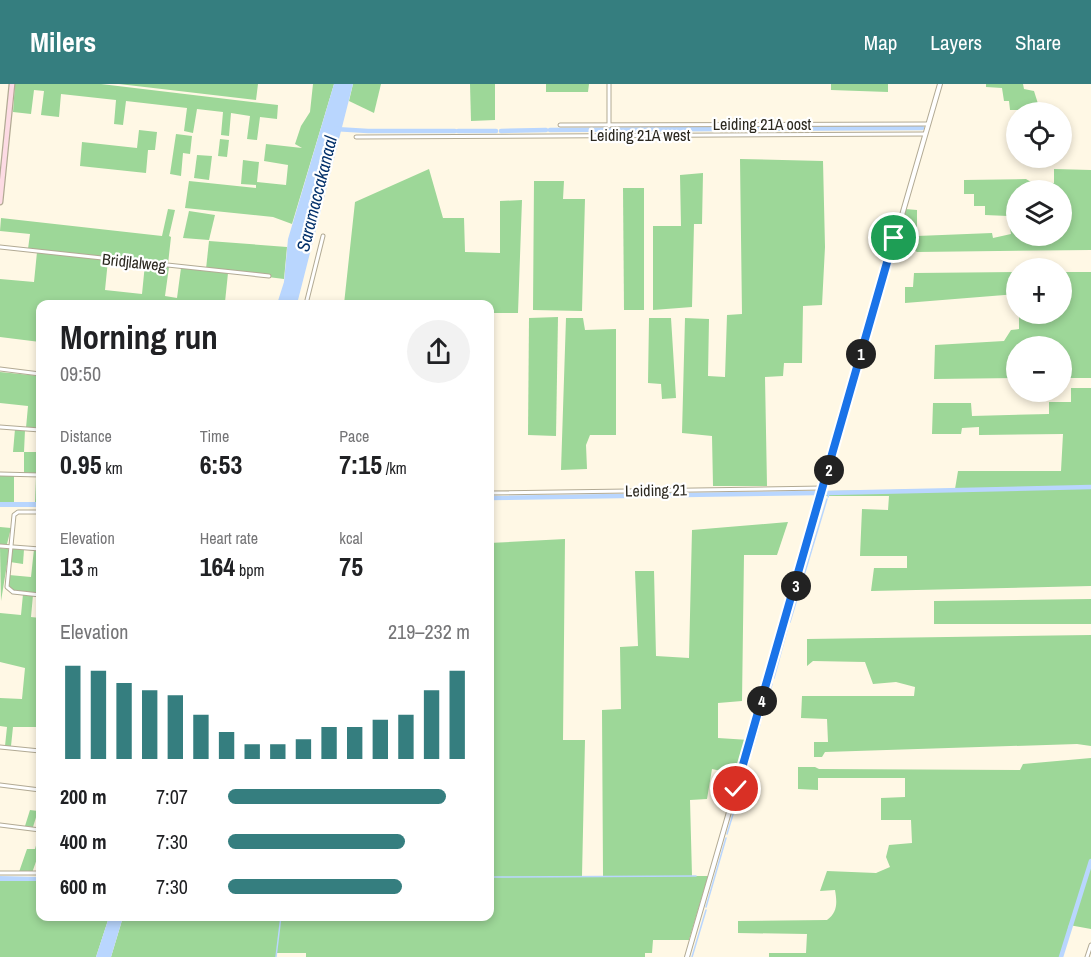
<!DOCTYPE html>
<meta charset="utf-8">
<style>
body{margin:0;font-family:"Archivo Narrow",sans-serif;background:#f2f2f2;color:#202124;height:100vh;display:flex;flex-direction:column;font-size:22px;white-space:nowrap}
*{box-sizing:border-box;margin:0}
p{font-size:20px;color:#757577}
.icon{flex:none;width:33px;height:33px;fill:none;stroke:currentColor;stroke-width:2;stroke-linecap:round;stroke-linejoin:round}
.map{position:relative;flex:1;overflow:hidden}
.side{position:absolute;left:36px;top:216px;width:458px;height:621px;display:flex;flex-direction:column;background:#fff;border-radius:12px;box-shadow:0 3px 9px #0003}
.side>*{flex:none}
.controls{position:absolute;left:1006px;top:18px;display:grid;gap:12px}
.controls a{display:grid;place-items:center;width:66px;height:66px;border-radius:50%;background:#fff;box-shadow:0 3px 9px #0003;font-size:30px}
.pin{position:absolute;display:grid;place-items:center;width:51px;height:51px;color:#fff;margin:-26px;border:3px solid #fff;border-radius:50%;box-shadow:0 2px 6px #0007}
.km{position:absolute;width:30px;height:30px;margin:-15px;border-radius:50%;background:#222;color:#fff;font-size:16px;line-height:30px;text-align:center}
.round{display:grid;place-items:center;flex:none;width:63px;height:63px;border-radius:32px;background:#f2f2f2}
.overview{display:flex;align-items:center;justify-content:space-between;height:102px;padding:0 24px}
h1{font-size:33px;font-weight:700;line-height:45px}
.figures{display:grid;grid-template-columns:repeat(3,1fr);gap:9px;height:102px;padding:6px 24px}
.figures div{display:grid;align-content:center}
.figures b{font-size:26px;font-weight:700}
.figures small{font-size:16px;font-weight:400}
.figures p{font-size:16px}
.chart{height:168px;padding:12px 24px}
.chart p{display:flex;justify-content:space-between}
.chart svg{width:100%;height:108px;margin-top:6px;stroke:#357e7f;stroke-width:6}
ul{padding:0 24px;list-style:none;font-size:20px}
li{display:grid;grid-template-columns:96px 72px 1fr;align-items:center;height:45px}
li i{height:15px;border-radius:8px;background:#357e7f}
header{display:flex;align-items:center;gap:36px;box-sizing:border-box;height:84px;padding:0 30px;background:#357e7f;color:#fff}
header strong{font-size:28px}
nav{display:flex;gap:33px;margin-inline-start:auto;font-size:21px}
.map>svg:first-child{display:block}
</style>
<header>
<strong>Milers</strong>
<nav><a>Map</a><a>Layers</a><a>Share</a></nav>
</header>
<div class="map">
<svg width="1091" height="873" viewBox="0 0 1091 873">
<rect width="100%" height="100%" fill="#fff8e5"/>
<g fill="#9dd798" fill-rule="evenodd">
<path d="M15,0H101L278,21L277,35L260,33L257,56L247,55L250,32L231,29L229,52L221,51L223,28L197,25L193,49L184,47L187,24L126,17L123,41L114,40L116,16L61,10L59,33L41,31L44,7L34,6L31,30L13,28Z"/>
<path d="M119,0H258L256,16Z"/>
<path d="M313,0H334L292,140L273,133L185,124L189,97L256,104V101L241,100L243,76L259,78L257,98L286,101L288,81L264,77L266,60L302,64L295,60L301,42L310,28Z"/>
<path d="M353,0H381L374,29L349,17Z"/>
<path d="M470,0H495V36L471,37Z"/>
<path d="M546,0H589L588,8H546Z"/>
<path d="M831,0H888V8L831,6Z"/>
<path d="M986,0H1023L1024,5L1034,7L1040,26H1010L1009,17H1004L1002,4L986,3Z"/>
<path d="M139,46L157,48L155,66H148L146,89L80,82L82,58L137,64Z"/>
<path d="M176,50L192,52L190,70L183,69L181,92L170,90Z"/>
<path d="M220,55L229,56L227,73L218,72Z"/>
<path d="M197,71L212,72L209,96L194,94Z"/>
<path d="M740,75L823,77L825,163L822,221L803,222L802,279H784L783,292L765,293L767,402H713L712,352L682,349L685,234L709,235L708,292L725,293L727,231L742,230Z"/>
<path d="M429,85L443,134H464L465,168L500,169V117L522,116L518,229H489V220H344L355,118Z"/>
<path d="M1054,85L1091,86V166L917,168L910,163L897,161L905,125L917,126V152L992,149L993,154L1011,150L1008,132L985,131V122H974V110H964V96L1026,95L1031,98L1054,99ZM1017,106H1062V152H1017Z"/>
<path d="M703,89L702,140H694L692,223L653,226V142H681L680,91Z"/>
<path d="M534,97H564L563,115H585L582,227L533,226Z"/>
<path d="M623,104H644V226H624Z"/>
<path d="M168,125L175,126L169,152L171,153L168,180L28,165L30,150L0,147L1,134L162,152Z"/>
<path d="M189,127L215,131L209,156L183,154Z"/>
<path d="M209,157L287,163L284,195L206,185Z"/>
<path d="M37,168L108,176L105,206L142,210L145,180L169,183L165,212L177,214L181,184L228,189L225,218L240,220H40V258L0,253V195L34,198Z"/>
<path d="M1017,188V210L905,219V203H913L914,189Z"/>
<path d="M1062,188H1091V294H1062V262H1017V294L934,295L935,261L1004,257L1011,246L1019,245V230H1062Z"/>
<path d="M558,233L556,352L528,351L529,234Z"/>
<path d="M566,234H583L585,246L616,245V351H590L586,361L587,385L561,386Z"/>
<path d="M649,234H671L676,314L662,315L661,300L648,299Z"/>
<path d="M0,288L40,292V345L26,344L28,322L0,319Z"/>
<path d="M1071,304H1091V502L871,507L874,484H907V472H860L862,425L888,426L889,412H825V407L955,405L958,387H1061L1063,350L979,351V343L962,344L961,350H932L933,319H971L972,332L1049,330V318H1071Z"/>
<path d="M15,345L25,346L24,368H39L40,362V389H24V368H13Z"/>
<rect x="0" y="392" width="14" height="26"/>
<path d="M36,393H40V418H35Z"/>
<path d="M788,438L777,471H744L742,617L718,619V654L749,656L739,691L712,685L707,715L690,716L692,792H708L689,856H653L652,869H645V873H306V869H277L276,873H111L123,833L489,832V459L565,455L563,656H585L582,792H603L602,626L621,625L620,563L638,562L635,487H654L656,572L689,574L692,446Z"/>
<path d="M0,443L11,444L7,460H0Z"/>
<path d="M0,464L8,465L9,468L1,517Z"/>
<path d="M12,464L24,465L23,480L10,478Z"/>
<path d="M34,465L40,466V509L12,507L8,503L9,491L31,493Z"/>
<path d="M23,510L33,511L31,533L40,534V637L39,643H13L11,662H5L7,643L0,642V614L22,615L25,584L0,578V529L21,531Z"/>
<path d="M1091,515V540H934V517Z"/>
<path d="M1091,551V662L1077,660L825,668L822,673H814V658H828L827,635L801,634L802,612H914L915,603L896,598L873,600L865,578L813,577L807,582V555Z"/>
<path d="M1091,674V845L1069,841L1061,873H769V869H806L807,850L738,849V837L827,836C838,828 837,818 835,806L820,807L827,787L876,789L890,783L886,773L889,761L912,759L911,736H881V714L905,713V694H818V706L798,705V683H815L819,685L1020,686L1023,680Z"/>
<path d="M30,726L38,727L33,743L25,742Z"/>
<path d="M40,747V766L32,789L19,788L27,765H35Z"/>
<path d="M0,797H40V832L109,833L96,873H0Z"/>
</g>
<g fill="#b9d6fe">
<path d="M334,0H353L297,220H277L284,198L288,155Z"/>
<rect x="0" y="418" width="40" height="5"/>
<path d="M0,792L40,793V797H0Z"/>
<path d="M109,833H123L111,873H96Z"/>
</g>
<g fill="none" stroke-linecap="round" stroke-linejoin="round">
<g stroke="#b9d6fe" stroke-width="1.5">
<path d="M828,413L829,409"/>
<path d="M790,538L827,415"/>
<path d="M774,594L787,546"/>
<path d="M761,636L772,600"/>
<path d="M752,667L760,640"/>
<path d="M748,681L751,670"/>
<path d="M743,697L747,685"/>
<path d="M741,704L742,700"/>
<path d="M727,750L740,707"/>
<path d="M489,793L696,792"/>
<path d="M706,823L726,754"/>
<path d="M276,873L281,832"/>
<path d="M692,873L706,826"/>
</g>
<g stroke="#b9d6fe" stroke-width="4.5">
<path d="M335,45L368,47H455"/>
<path d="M550,46L922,44"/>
<path d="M458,47H496"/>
<path d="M501,47L546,46"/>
<path d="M826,409L1091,403"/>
<path d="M489,414L816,409"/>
<path d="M1061,873L1091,777"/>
</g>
<defs>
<g id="minor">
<path d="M560,41L927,40"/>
<path d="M609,42V0"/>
<path d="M356,53L925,50"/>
<path d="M0,163L269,192"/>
<path d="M306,220L323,152"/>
<path d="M0,285L40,290"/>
<path d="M0,343L40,346"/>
<path d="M0,390L40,391"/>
<path d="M489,409L823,404"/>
<path d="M40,428H18L14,431L7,503L13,508L40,511"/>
<path d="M0,462L40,465"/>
<path d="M0,663L40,667"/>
<path d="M0,701L40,706"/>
<path d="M0,741L40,746"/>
<path d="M0,789H40"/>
<path d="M1087,873L1091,861"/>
</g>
<path id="tertiary" d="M687,873L940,0"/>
<path id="secondary" d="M0,118L12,0"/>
</defs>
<use href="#minor" stroke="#b2aa94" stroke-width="5"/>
<use href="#tertiary" stroke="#b2aa94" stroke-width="6"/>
<use href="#secondary" stroke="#b2aa94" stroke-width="7"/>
<use href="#minor" stroke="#fff" stroke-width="3"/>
<use href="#tertiary" stroke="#fff" stroke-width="4"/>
<use href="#secondary" stroke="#fddbe4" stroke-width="4.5"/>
</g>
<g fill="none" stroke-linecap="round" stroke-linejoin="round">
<defs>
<path id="route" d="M736,705L894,154"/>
</defs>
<use href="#route" stroke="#fff" stroke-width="12"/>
<use href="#route" stroke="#1a73e8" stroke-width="8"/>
</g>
<g text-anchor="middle" stroke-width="4.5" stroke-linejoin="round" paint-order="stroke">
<g font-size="16" fill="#2b281f" stroke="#fff">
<text x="762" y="46">Leiding 21A oost</text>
<text x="640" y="57">Leiding 21A west</text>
<text transform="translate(134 178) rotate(6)" y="6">Bridjlalweg</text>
<text transform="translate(656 406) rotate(-1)" y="6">Leiding 21</text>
</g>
<g font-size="18" font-style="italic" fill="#05326b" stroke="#fff">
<text transform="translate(317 110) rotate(-76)" y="6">Saramaccakanaal</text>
</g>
</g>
</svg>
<div class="controls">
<a><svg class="icon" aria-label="locate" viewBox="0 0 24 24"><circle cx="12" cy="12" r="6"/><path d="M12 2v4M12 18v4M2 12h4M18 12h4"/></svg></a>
<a><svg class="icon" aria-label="layers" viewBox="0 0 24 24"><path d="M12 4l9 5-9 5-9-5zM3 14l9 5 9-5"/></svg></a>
<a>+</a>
<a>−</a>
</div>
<div class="pin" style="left:894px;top:154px;background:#1e9e55"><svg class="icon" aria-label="arrive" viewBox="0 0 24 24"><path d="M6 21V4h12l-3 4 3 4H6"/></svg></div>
<div class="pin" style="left:736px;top:705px;background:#d93025"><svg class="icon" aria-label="check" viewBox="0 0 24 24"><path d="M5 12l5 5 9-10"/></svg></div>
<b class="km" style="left:861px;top:270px">1</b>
<b class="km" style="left:829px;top:386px">2</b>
<b class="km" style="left:796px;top:502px">3</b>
<b class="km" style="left:762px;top:617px">4</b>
<section class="side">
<div class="overview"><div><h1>Morning run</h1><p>09:50</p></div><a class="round"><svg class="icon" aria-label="share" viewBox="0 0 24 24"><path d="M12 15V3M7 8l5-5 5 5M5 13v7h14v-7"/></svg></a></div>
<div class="figures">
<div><p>Distance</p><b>0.95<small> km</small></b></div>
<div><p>Time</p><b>6:53</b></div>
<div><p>Pace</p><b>7:15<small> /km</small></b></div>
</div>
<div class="figures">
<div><p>Elevation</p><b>13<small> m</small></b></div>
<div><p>Heart rate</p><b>164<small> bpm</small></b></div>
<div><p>kcal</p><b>75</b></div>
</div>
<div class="chart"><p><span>Elevation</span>219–232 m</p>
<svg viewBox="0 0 160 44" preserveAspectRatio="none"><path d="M5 44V6M15 44V8M25 44V13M35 44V16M45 44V18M55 44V26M65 44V33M75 44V38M85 44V38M95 44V36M105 44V31M115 44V31M125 44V28M135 44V26M145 44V16M155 44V8"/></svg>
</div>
<ul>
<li><b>200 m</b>7:07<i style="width:90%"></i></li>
<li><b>400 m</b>7:30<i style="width:73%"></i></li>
<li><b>600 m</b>7:30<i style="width:72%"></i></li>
</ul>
</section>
</div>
